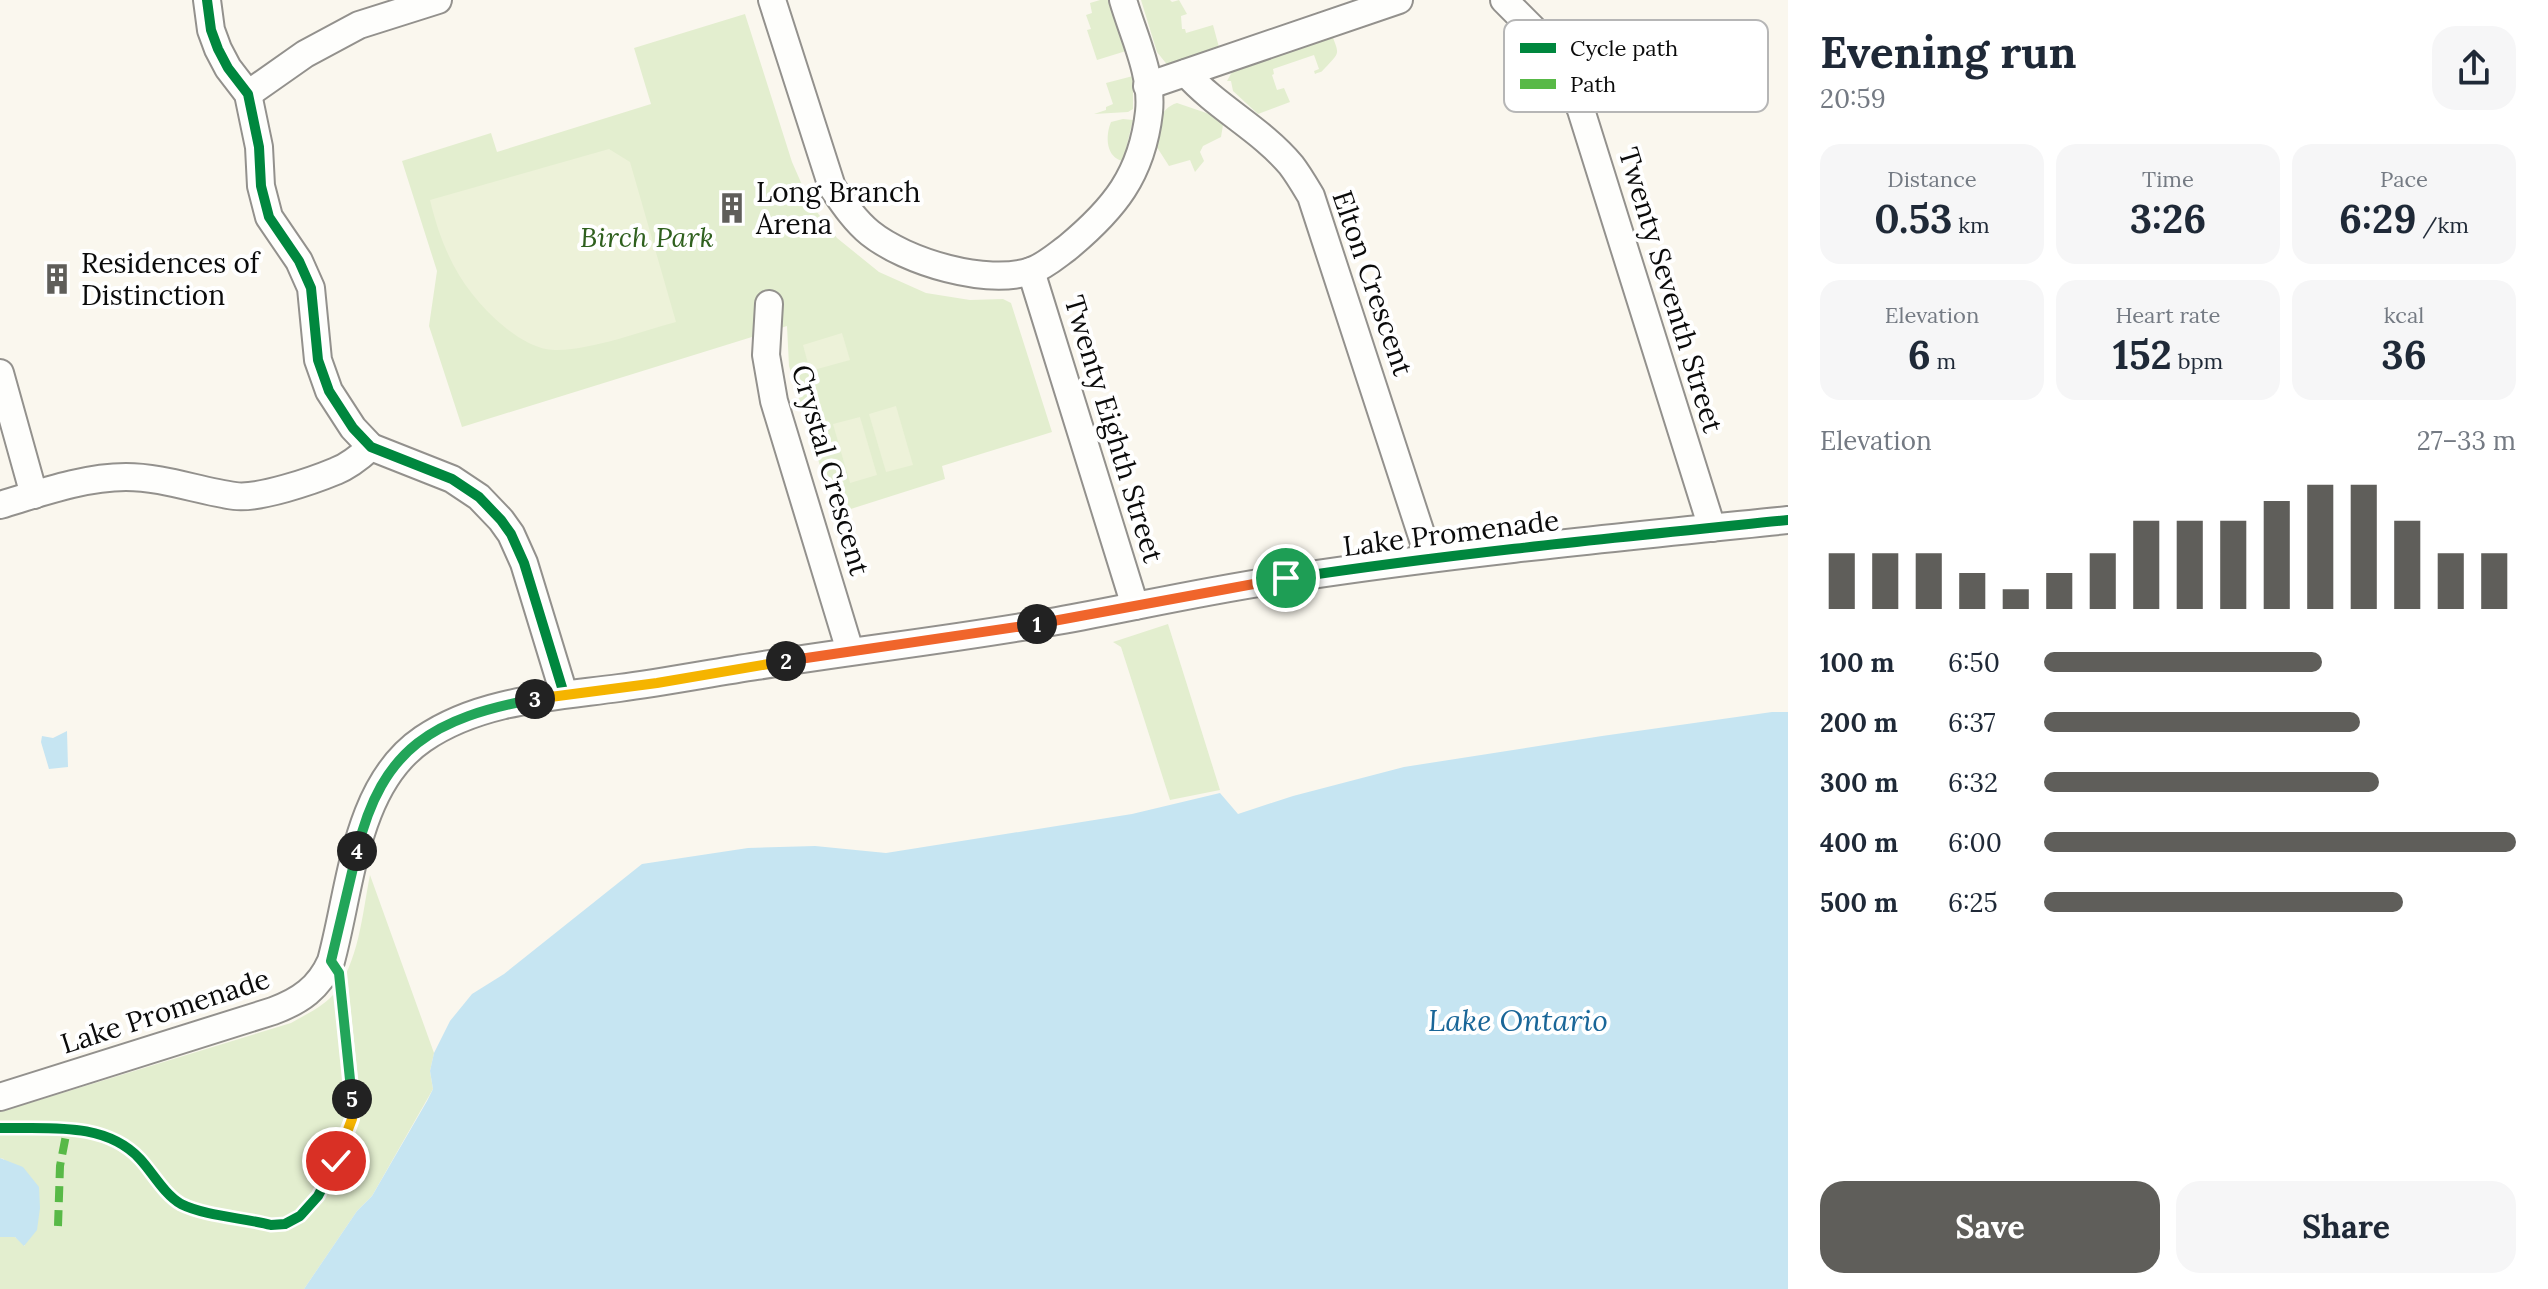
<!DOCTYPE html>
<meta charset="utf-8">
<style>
body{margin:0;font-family:Lora,serif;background:#f6f6f7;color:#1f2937;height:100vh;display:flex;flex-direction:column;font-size:30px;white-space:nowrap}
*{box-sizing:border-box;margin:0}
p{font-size:26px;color:#747a83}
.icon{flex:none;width:44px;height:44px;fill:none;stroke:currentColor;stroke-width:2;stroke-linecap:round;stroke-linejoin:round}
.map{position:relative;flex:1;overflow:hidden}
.details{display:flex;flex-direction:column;background:#fff;width:760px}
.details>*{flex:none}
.pin{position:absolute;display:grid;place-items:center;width:68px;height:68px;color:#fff;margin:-34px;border:4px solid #fff;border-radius:50%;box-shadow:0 2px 8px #0007}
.km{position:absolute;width:40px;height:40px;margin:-20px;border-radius:50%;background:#222;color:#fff;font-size:22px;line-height:40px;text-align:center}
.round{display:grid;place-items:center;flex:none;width:84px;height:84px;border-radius:24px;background:#f6f6f7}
.head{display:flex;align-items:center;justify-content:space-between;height:136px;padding:0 32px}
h1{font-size:44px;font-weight:800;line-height:60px}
.figures{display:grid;grid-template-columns:repeat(3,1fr);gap:12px;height:136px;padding:8px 32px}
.figures div{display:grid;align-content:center;border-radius:20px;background:#f6f6f7;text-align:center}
.figures b{font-size:40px;font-weight:800}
.figures small{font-size:22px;font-weight:400}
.figures p{font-size:22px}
.chart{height:224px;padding:16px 32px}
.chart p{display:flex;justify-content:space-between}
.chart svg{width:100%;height:144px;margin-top:8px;stroke:#5f5e5a;stroke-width:6}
.primary-button{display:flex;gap:16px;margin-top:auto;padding:16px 32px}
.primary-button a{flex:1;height:92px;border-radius:24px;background:#5f5e5a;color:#fff;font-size:32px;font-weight:800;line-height:92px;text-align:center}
.primary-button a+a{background:#f6f6f7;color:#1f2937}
ul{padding:0 32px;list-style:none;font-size:26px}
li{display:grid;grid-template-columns:128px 96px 1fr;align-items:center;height:60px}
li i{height:20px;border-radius:10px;background:#5f5e5a}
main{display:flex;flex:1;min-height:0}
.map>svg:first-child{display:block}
</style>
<main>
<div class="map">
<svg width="1788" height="1289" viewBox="0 0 1788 1289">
<rect width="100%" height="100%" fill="#faf7ee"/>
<g fill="#e3eecf">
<path d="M1100,0H1110L1126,51L1097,60L1087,30L1091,29L1086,15L1092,13L1090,3Z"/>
<path d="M1141,0H1170L1172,2L1179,0L1187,14L1181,16L1182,29H1185L1186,33L1213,25L1220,51L1169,67L1157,52Z"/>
<path d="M745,14L792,162L810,203L837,238L879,272L926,293L970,300L1003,299L1011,303L1052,432L942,466L945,479L835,514L789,366L787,326L462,427L429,326L437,271L402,161L491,133L497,152L651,104L634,48Z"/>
<path d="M1332,35C1339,54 1340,52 1327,66C1319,74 1325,70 1315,74L1314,71L1319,69L1314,55L1273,69L1274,74L1272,75L1277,90L1284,88L1290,102L1258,114L1233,91L1231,81H1227L1232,72L1239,67Z"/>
<path d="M1133,76V109L1128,112L1094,114L1106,110V107L1113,104L1106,83Z"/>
<path d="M1177,103L1224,119L1221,137L1203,146L1200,152L1204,161L1195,172L1190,160L1169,166L1153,141C1158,125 1160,108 1177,103Z"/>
<path d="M1123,119L1133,120L1123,161C1106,158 1105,136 1111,122Z"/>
<path d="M1168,624L1220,790L1170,800L1121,647L1113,642Z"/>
<path d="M370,875L434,1053L430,1071L433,1089L372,1196L357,1211L304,1289H0V1237H15L25,1246L4,1159L0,1158V1112L291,1023C305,1015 322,1007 333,995C359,962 362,915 370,875Z"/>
</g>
<g fill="#edf2d9">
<path d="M609,149L630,162L676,322C638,332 596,349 557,350C539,351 520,339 507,329C463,293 443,254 430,200Z"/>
<path d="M842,333L850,360L810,371L803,345Z"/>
<path d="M896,406L913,465L886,472L869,414Z"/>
<path d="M860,417L877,475L850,483L833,424Z"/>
</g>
<g fill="#c6e5f2">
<path d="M1772,712H1788V1289H304L357,1211L372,1196L427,1101L433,1089L430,1071L434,1053L450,1021L472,994L504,974L642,864L748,848L815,846L886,853L1132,814L1220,793L1238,814L1293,796L1404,767L1602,736Z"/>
<path d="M67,731L68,767L49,769L41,742L42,736L53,738Z"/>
<path d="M0,1158L23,1167L39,1187L40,1208L37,1230L24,1246L15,1237H0Z"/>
</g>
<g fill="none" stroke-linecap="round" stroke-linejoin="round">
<defs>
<g id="minor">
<path d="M207,0L211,30L218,49L228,68L248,94L259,147L261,186L269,217L299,261L311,288L318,360L329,391L353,428L371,447L452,479L479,497L501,520L511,534L524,563L564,694"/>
<path d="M772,0L832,187C843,203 855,221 870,233C906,262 987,286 1031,271C1045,266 1056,256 1067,248C1114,209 1142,175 1149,112C1153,74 1133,35 1123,0"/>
<path d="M1504,0L1549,45L1561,64L1581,110L1712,528"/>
<path d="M1186,73C1217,108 1261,129 1291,165C1298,174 1305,186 1311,196L1429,558"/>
<path d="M1147,86L1399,0"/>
<path d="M248,94L305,54L359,25L438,0"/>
<path d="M1031,271L1135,606"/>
<path d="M769,304L766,355L774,401L850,651"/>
<path d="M0,373L34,495"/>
<path d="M0,505C40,493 84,477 126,477C163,477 199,491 235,496C259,499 312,481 336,471C349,466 360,457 371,447"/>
<path d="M0,1097L273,1011C300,1001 319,988 331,961C351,888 355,785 423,739C480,700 552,697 619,688C665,682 711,673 757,666C856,650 957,639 1057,621C1135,607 1212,589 1291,578C1456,553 1622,537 1788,520"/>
</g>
</defs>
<use href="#minor" stroke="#93918d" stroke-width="30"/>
<use href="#minor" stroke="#fefefc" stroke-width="26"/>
<path stroke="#58b947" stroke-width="8" stroke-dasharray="16 8" stroke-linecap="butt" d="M58,1226L60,1166L67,1130"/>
<defs>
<g id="cycleway">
<path d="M207,0L211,30L218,49L228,68L248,94L259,147L261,186L269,217L299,261L311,288L318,360L329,391L353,428L371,447L452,479L479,497L501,520L511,534L524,563L564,694"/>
<path d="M0,1128C47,1129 105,1121 140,1159C153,1173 164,1194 181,1204C205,1216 245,1218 271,1225L285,1224L300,1216L318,1196L336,1161L352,1119L351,1083L339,973L331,961C351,888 355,785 423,739C480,700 552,697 619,688C665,682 711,673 757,666C856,650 957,639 1057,621C1135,607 1212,589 1291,578C1456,553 1622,537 1788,520"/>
</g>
</defs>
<use href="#cycleway" stroke="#fff" stroke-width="15"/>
<use href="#cycleway" stroke="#00873e" stroke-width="10"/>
</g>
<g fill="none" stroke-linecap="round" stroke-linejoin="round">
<defs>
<path id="split-1" d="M1037,624L1286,578"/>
<path id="split-2" d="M786,661L1037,624"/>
<path id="split-3" d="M535,699L657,683L786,661"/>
<path id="split-4" d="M357,851C382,747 434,718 535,699"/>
<path id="split-5" d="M352,1099L339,973L331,961L357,851"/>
<path id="split-6" d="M336,1161L352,1119V1099"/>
</defs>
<use href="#split-1" stroke="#fff" stroke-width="16"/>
<use href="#split-2" stroke="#fff" stroke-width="16"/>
<use href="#split-3" stroke="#fff" stroke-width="16"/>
<use href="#split-4" stroke="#fff" stroke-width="16"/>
<use href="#split-5" stroke="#fff" stroke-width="16"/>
<use href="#split-6" stroke="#fff" stroke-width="16"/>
<use href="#split-1" stroke="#f0652b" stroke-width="10"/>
<use href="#split-2" stroke="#f0652b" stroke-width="10"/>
<use href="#split-3" stroke="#f5b400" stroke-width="10"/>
<use href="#split-4" stroke="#22a559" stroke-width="10"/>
<use href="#split-5" stroke="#22a559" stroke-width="10"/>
<use href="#split-6" stroke="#f5b400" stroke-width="10"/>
</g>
<defs>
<symbol id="building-bare" viewBox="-9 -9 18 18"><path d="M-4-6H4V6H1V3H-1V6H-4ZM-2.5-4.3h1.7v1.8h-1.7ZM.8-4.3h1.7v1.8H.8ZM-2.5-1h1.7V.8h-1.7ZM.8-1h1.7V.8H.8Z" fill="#5f5e5a" stroke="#fff" stroke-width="2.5" paint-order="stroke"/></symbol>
</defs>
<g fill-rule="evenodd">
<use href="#building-bare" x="710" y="186" width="44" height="44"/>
<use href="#building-bare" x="35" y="257" width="44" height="44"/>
</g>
<g text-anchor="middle" stroke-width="8" stroke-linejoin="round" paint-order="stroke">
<g font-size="28" fill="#0b0b0b" stroke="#fff" text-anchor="start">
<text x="756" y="202">Long Branch<tspan x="756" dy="32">Arena</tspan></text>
<text x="81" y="273">Residences of<tspan x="81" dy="32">Distinction</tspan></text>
</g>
<g font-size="28" font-style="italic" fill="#2f601e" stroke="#fff">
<text x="647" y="247">Birch Park</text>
</g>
<g font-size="28" fill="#0b0b0b" stroke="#fff">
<text transform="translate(1373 283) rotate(71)" y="10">Elton Crescent</text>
<text transform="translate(1671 290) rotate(73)" y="10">Twenty Seventh Street</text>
<text transform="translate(1114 429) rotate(73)" y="10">Twenty Eighth Street</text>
<text transform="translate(831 470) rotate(74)" y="10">Crystal Crescent</text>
<text transform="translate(1451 533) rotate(-7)" y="10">Lake Promenade</text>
<text transform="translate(165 1011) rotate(-18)" y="10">Lake Promenade</text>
</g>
<g font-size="30" font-style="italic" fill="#196698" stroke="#fff">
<text x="1518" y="1031">Lake Ontario</text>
</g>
</g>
<rect x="1504" y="20" width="264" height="92" rx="12" fill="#fff" stroke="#b6b6b6" stroke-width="2"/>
<rect x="1520" y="43" width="36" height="10" fill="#00873e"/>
<rect x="1520" y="79" width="36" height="10" fill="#58b947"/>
<g font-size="22" fill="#0b0b0b">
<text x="1570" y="56">Cycle path</text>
<text x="1570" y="92">Path</text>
</g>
</svg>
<div class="pin" style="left:1286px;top:578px;background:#1e9e55"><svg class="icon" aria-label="arrive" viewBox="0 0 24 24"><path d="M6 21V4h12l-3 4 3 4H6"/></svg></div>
<div class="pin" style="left:336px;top:1161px;background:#d93025"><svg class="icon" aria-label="check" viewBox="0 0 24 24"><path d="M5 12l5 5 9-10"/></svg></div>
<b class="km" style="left:1037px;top:624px">1</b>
<b class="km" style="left:786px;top:661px">2</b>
<b class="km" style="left:535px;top:699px">3</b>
<b class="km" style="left:357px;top:851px">4</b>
<b class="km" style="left:352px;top:1099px">5</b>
</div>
<section class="details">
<div class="head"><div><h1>Evening run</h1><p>20:59</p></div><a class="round"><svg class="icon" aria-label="share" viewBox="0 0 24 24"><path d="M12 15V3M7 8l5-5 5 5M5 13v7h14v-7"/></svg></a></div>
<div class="figures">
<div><p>Distance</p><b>0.53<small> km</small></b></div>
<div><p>Time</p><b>3:26</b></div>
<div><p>Pace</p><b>6:29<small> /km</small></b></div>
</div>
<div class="figures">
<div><p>Elevation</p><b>6<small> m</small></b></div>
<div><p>Heart rate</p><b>152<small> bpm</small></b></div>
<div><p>kcal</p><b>36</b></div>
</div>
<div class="chart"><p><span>Elevation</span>27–33 m</p>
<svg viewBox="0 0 160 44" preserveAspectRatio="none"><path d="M5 44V27M15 44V27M25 44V27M35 44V33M45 44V38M55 44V33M65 44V27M75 44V17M85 44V17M95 44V17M105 44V11M115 44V6M125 44V6M135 44V17M145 44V27M155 44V27"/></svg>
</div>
<ul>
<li><b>100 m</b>6:50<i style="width:59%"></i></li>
<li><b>200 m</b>6:37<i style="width:67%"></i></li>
<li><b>300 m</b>6:32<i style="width:71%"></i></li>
<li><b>400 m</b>6:00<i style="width:100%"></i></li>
<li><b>500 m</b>6:25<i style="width:76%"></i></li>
</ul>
<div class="primary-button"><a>Save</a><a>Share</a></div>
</section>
</main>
